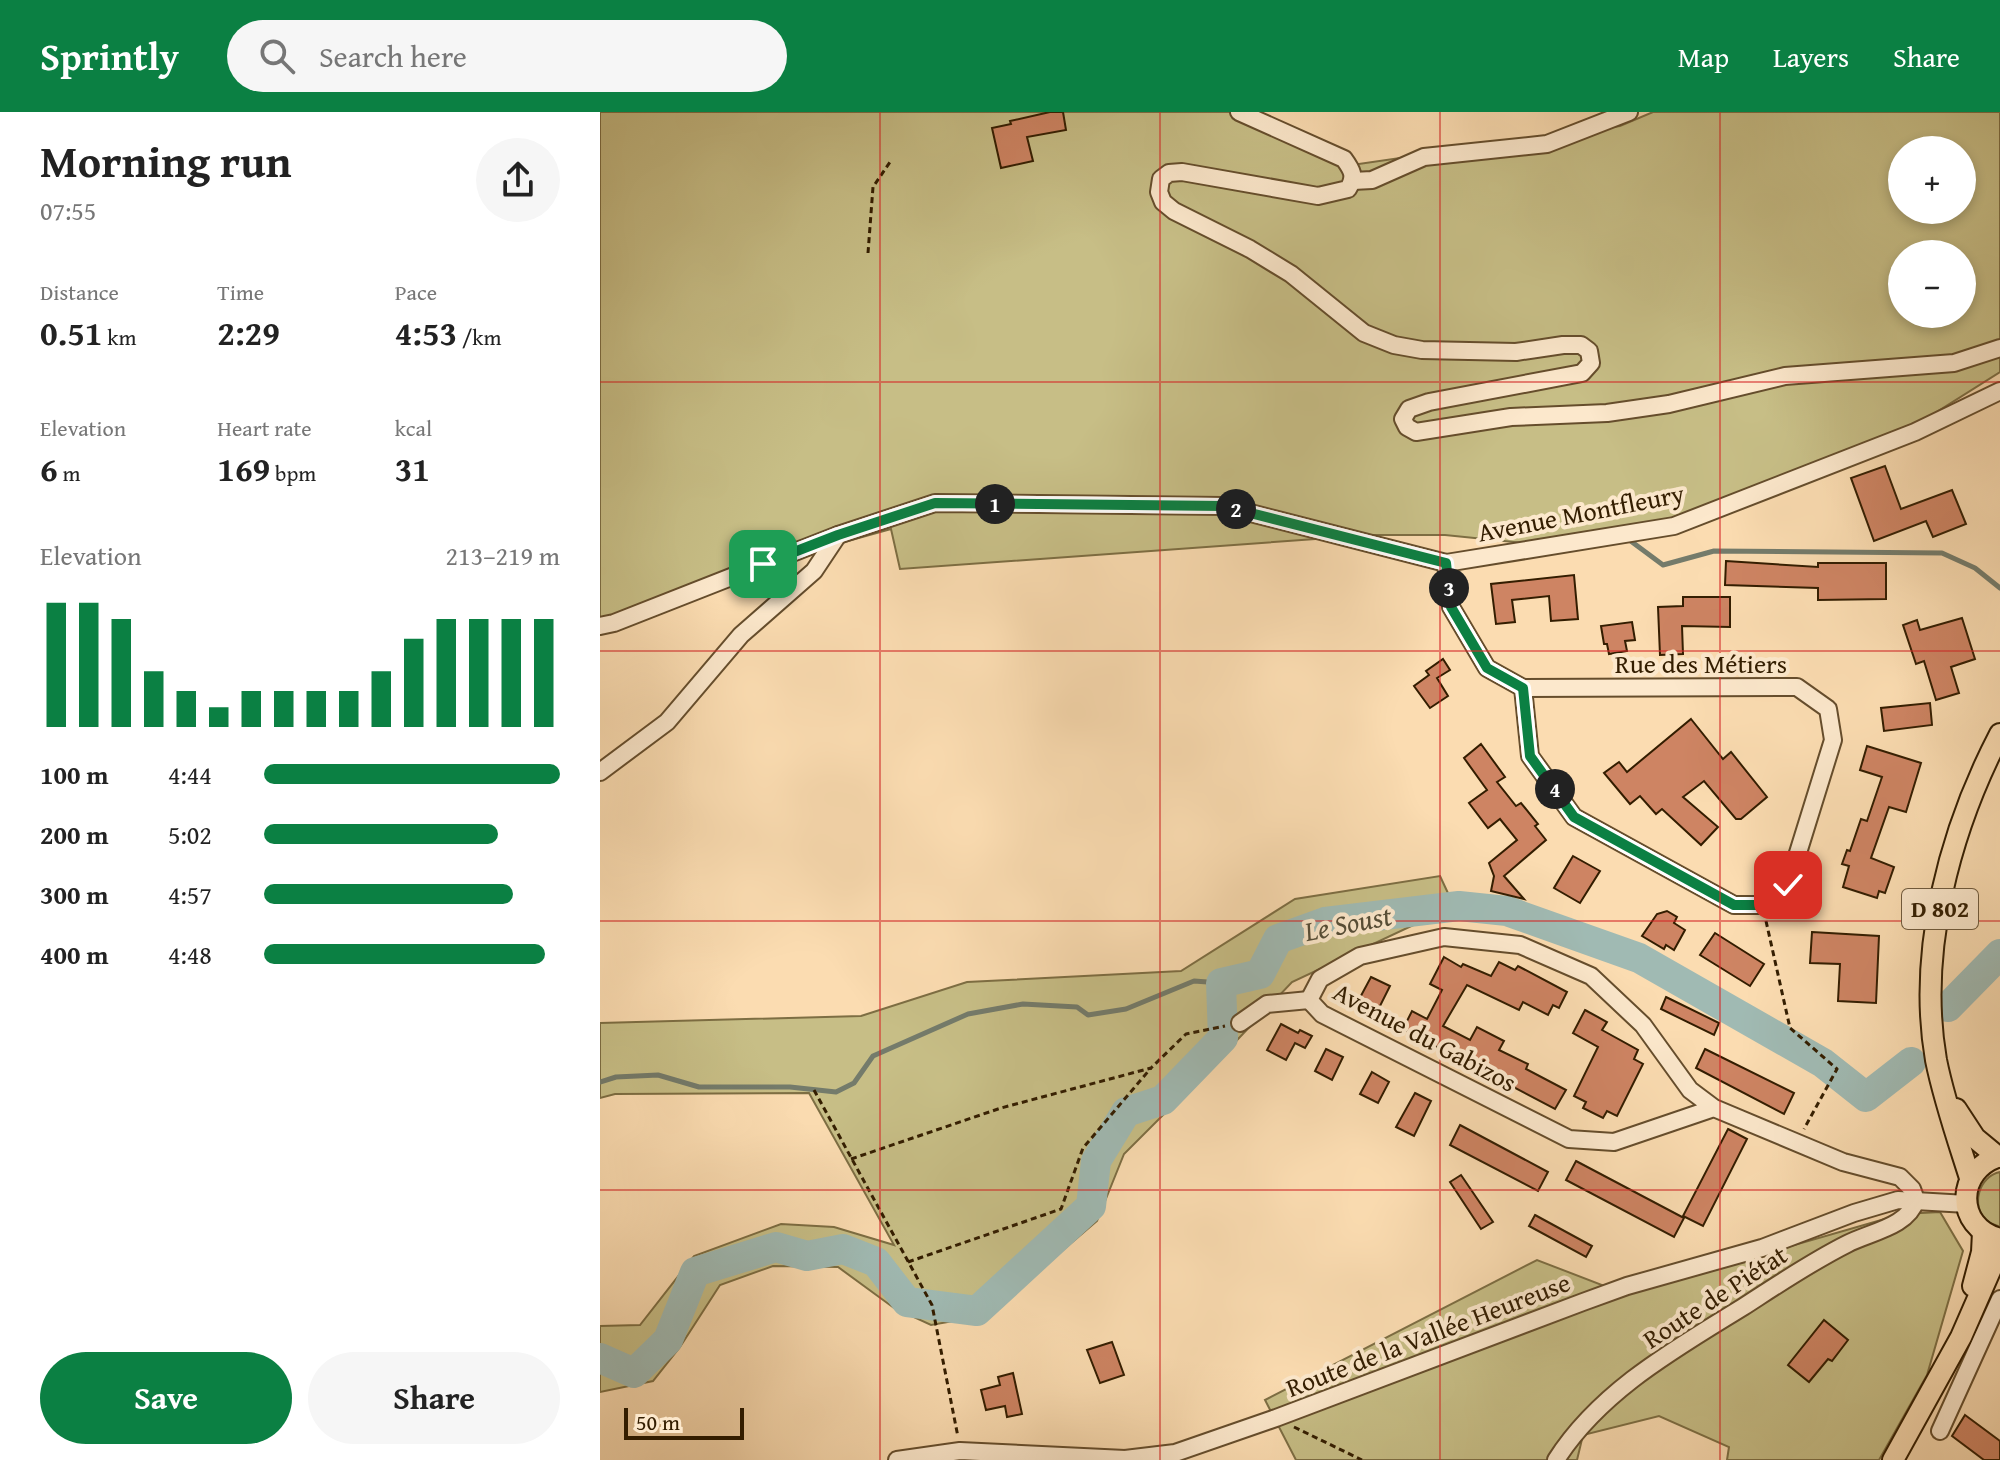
<!DOCTYPE html>
<meta charset="utf-8">
<style>
body{margin:0;font-family:"Gentium Book Plus",serif;background:#f6f6f6;color:#222;height:100vh;display:flex;flex-direction:column;font-size:30px;white-space:nowrap}
*{box-sizing:border-box;margin:0}
p{font-size:26px;color:#767676}
.icon{flex:none;width:44px;height:44px;fill:none;stroke:currentColor;stroke-width:2;stroke-linecap:round;stroke-linejoin:round}
.map{position:relative;flex:1;overflow:hidden}
.drawer{display:flex;flex-direction:column;background:#fff;width:600px}
.drawer>*{flex:none}
.tools{position:absolute;left:1288px;top:24px;display:grid;gap:16px}
.tools a{display:grid;place-items:center;width:88px;height:88px;border-radius:50%;background:#fff;box-shadow:0 4px 12px #0003;font-size:40px}
.scale{position:absolute;left:24px;bottom:20px;width:120px;box-sizing:border-box;padding-left:8px;border:4px solid #331d00;border-top:0;font-size:22px;line-height:28px;white-space:nowrap;color:#331d00;-webkit-text-stroke:6px #fce8cc;paint-order:stroke}
.pin{position:absolute;display:grid;place-items:center;width:68px;height:68px;color:#fff;margin:-34px;border-radius:16px;box-shadow:0 4px 12px #0006}
.km{position:absolute;width:40px;height:40px;margin:-20px;border-radius:50%;background:#222;color:#fff;font-size:22px;line-height:40px;text-align:center}
.round{display:grid;place-items:center;flex:none;width:84px;height:84px;border-radius:42px;background:#f6f6f6}
.overview{display:flex;align-items:center;justify-content:space-between;height:136px;padding:0 40px}
h1{font-size:44px;font-weight:600;line-height:60px}
.stats{display:grid;grid-template-columns:repeat(3,1fr);gap:12px;height:136px;padding:8px 40px}
.stats div{display:grid;align-content:center}
.stats b{font-size:34px;font-weight:600}
.stats small{font-size:22px;font-weight:400}
.stats p{font-size:22px}
.chart{height:224px;padding:16px 40px}
.chart p{display:flex;justify-content:space-between}
.chart svg{width:100%;height:144px;margin-top:8px;stroke:#0b8043;stroke-width:6}
.cta{display:flex;gap:16px;margin-top:auto;padding:16px 40px}
.cta a{flex:1;height:92px;border-radius:48px;background:#0b8043;color:#fff;font-size:32px;font-weight:600;line-height:92px;text-align:center}
.cta a+a{background:#f6f6f6;color:#222}
ul{padding:0 40px;list-style:none;font-size:26px}
li{display:grid;grid-template-columns:128px 96px 1fr;align-items:center;height:60px}
li i{height:20px;border-radius:10px;background:#0b8043}
header{display:flex;align-items:center;gap:48px;box-sizing:border-box;height:112px;padding:0 40px;background:#0b8043;color:#fff}
header strong{font-size:38px}
nav{display:flex;gap:44px;margin-inline-start:auto;font-size:28px}
.search{width:560px;height:72px;background:#f6f6f6;display:flex;align-items:center;gap:20px;box-sizing:border-box;padding:0 28px;border-radius:44px;color:#767676;font-size:30px}
main{display:flex;flex:1;min-height:0}
.map>svg:first-child{display:block}
</style>
<header>
<strong>Sprintly</strong>
<div class="search"><svg class="icon" aria-label="search" viewBox="0 0 24 24"><circle cx="10" cy="10" r="6"/><path d="M15 15l6 6"/></svg>Search here</div>
<nav><a>Map</a><a>Layers</a><a>Share</a></nav>
</header>
<main>
<section class="drawer">
<div class="overview"><div><h1>Morning run</h1><p>07:55</p></div><a class="round"><svg class="icon" aria-label="share" viewBox="0 0 24 24"><path d="M12 15V3M7 8l5-5 5 5M5 13v7h14v-7"/></svg></a></div>
<div class="stats">
<div><p>Distance</p><b>0.51<small> km</small></b></div>
<div><p>Time</p><b>2:29</b></div>
<div><p>Pace</p><b>4:53<small> /km</small></b></div>
</div>
<div class="stats">
<div><p>Elevation</p><b>6<small> m</small></b></div>
<div><p>Heart rate</p><b>169<small> bpm</small></b></div>
<div><p>kcal</p><b>31</b></div>
</div>
<div class="chart"><p><span>Elevation</span>213–219 m</p>
<svg viewBox="0 0 160 44" preserveAspectRatio="none"><path d="M5 44V6M15 44V6M25 44V11M35 44V27M45 44V33M55 44V38M65 44V33M75 44V33M85 44V33M95 44V33M105 44V27M115 44V17M125 44V11M135 44V11M145 44V11M155 44V11"/></svg>
</div>
<ul>
<li><b>100 m</b>4:44<i style="width:100%"></i></li>
<li><b>200 m</b>5:02<i style="width:79%"></i></li>
<li><b>300 m</b>4:57<i style="width:84%"></i></li>
<li><b>400 m</b>4:48<i style="width:95%"></i></li>
</ul>
<div class="cta"><a>Save</a><a>Share</a></div>
</section>
<div class="map">
<svg width="1400" height="1348" viewBox="0 0 1400 1348">
<rect width="100%" height="100%" fill="#fbdcb1"/>
<filter id="stains"><feTurbulence type="fractalNoise" baseFrequency=".0025" numOctaves="4"/><feColorMatrix values="0 0 0 0 .2 0 0 0 0 .09 0 0 0 0 .02 0 0 0 .5 -.17"/></filter>
<radialGradient id="worn" r=".72"><stop offset=".6" stop-color="#630" stop-opacity="0"/><stop offset="1" stop-color="#630" stop-opacity=".3"/></radialGradient>
<g fill="#c7be86" stroke="#7d6e43" stroke-width="2" fill-rule="evenodd">
<path d="M0,0H635L752,53L1020,14L1053,0H1400V260L1327,306L1070,412L954,434L845,423H772L300,457L291,417L165,452L0,507ZM1302,38H1362V98H1302ZM1302,142H1362V202H1302Z"/>
<path d="M840,764L854,794L692,870L622,944L524,1042L497,1109L387,1203L331,1213L294,1196L238,1155L173,1154L120,1173L80,1235L53,1269L0,1280V1214L40,1213L94,1144L181,1112L234,1115L294,1133L209,981L15,982L0,986V911L261,904L367,870L581,859L695,787Z"/>
<path d="M1400,1060V1115C1396,1113 1391,1112 1387,1109C1370,1094 1379,1064 1400,1060Z"/>
<path d="M1340,1100L1363,1139L1327,1263L1279,1348H1127L1129,1335L1059,1304L983,1323L977,1348H696L665,1288L937,1148L1025,1182L1302,1102Z"/>
</g>
<g fill="none" stroke-linecap="round" stroke-linejoin="round">
<g stroke="#747b6b" stroke-width="5">
<path d="M1028,427L1063,453L1114,439L1342,441L1375,456L1400,476"/>
<path d="M0,970L16,965L58,963L99,975H190L236,980L254,971L273,944L368,902L423,892L477,895L488,903L526,897L594,869L621,871"/>
</g>
<g stroke="#a0bab3" stroke-width="30">
<path d="M1348,895L1400,842"/>
<path d="M0,1246L34,1261L68,1228L95,1160L176,1135L207,1144L243,1137L276,1150L307,1190L377,1199L491,1094L496,1049L526,1000L563,988L623,926L621,871L660,862L678,827L725,810L859,794L907,799L1039,846L1223,951L1266,985L1311,950"/>
</g>
</g>
<g fill="#ce8463" stroke="#331d00" stroke-width="2">
<path d="M450,0H463L466,18L427,25L433,49L401,56L392,16L411,12L410,9Z"/>
<path d="M1285,354L1301,397L1352,378L1366,412L1333,425L1326,409L1274,429L1251,366Z"/>
<path d="M1126,449L1218,455V451H1286V487L1218,488V476L1125,473Z"/>
<path d="M974,463L978,507L951,509L949,484L912,488L915,510L896,512L891,472Z"/>
<path d="M1083,485H1130V515L1082,514L1083,542L1060,543L1058,495L1083,494Z"/>
<path d="M1362,506L1375,547L1351,555L1359,581L1336,588L1324,549L1316,552L1303,513L1317,508L1320,518Z"/>
<path d="M1032,510L1035,528L1025,529L1027,539L1009,542L1007,532H1004L1001,514Z"/>
<path d="M843,547L850,558L837,566L848,584L830,596L814,574L829,563L826,559Z"/>
<path d="M1330,591L1332,613L1284,619L1281,596Z"/>
<path d="M1091,607L1123,647L1131,640L1167,685L1141,707H1136L1104,669L1083,685L1118,715L1101,733L1062,697L1056,702L1040,684L1030,692L1004,661L1019,650L1027,660Z"/>
<path d="M881,632L905,665L897,670L916,694L921,691L938,712L935,714L946,728L904,764L924,787L891,779L894,764L889,751L917,728L900,707L888,716L869,691L887,678L864,646Z"/>
<path d="M1267,634L1321,651L1306,700L1289,695L1271,746L1294,755L1285,781L1279,779L1277,786L1243,775L1249,754L1242,752L1247,738L1250,739L1261,707L1267,709L1282,665L1260,658Z"/>
<path d="M973,744L1000,759L980,791L954,776Z"/>
<path d="M1067,799L1077,805L1074,811L1085,818L1074,838L1066,833L1064,837L1042,824L1057,802Z"/>
<path d="M1212,820L1279,824L1276,891L1238,889L1240,852L1210,851Z"/>
<path d="M1115,821L1164,852L1150,874L1100,843Z"/>
<path d="M844,845L861,855L863,852L891,864L899,850L915,858L918,854L967,880L959,896L953,893L948,903L923,890L919,898L867,873L843,914L870,928L877,915L904,929L899,938L928,952L926,957L966,978L955,997L803,917L812,899L827,907L842,878L830,872Z"/>
<path d="M771,865L790,874L776,902L756,893Z"/>
<path d="M1066,885L1119,911L1114,923L1061,897Z"/>
<path d="M985,898L1007,910L1002,918L1038,938L1034,947L1043,952L1017,1004L1007,999L1003,1006L983,996L986,990L974,984L998,935L973,921Z"/>
<path d="M681,912L698,921L700,918L712,924L705,936L695,931L686,948L667,938Z"/>
<path d="M726,937L743,945L732,968L715,959Z"/>
<path d="M1105,937L1194,981L1184,1002L1096,956Z"/>
<path d="M772,960L789,970L778,991L760,982Z"/>
<path d="M815,981L831,989L814,1024L796,1015Z"/>
<path d="M860,1013L948,1060L938,1079L850,1033Z"/>
<path d="M1128,1017L1147,1027L1103,1114L1083,1104Z"/>
<path d="M976,1049L1084,1106L1074,1125L966,1068Z"/>
<path d="M861,1063L893,1110L881,1117L850,1070Z"/>
<path d="M935,1103L992,1134L986,1145L929,1114Z"/>
<path d="M1224,1208L1248,1228L1232,1249L1228,1247L1209,1270L1188,1253Z"/>
<path d="M512,1230L524,1263L500,1271L487,1238Z"/>
<path d="M413,1261L422,1302L407,1305L405,1294L386,1298L381,1278L400,1273L398,1265Z"/>
<path d="M1365,1303L1400,1329V1348H1384L1352,1324Z"/>
</g>
<g fill="none" stroke-linecap="round" stroke-linejoin="round">
<defs>
<g id="minor">
<path d="M639,0L744,47C752,58 756,64 748,77L718,84L582,60L569,61L561,67L559,80L563,90L574,99L650,137L691,162L764,221L794,233L822,238L916,240L963,233H981L989,239L991,251L982,261L829,290L809,297L803,307L807,315L816,320L911,305L1007,301L1069,292L1185,264L1354,251L1400,236"/>
<path d="M753,69L772,68L824,45L947,32L1029,0"/>
<path d="M846,451L851,495L887,556L923,576L1197,575L1228,597L1233,628L1188,773L1163,793H1134L974,705L930,644L923,576"/>
<path d="M0,514L14,511L238,423L335,391L623,394L846,451L1074,414L1315,320L1400,279"/>
<path d="M0,660L67,610L141,523L214,459L238,423"/>
<path d="M640,911L667,892L709,888"/>
<path d="M1114,996L1014,1030L969,1027L722,902L709,888L720,867L760,844L844,825L920,833L991,864L1043,913L1090,978L1114,996L1243,1050L1300,1065L1312,1077L1316,1088"/>
<path d="M1340,1319L1400,1187"/>
<path d="M297,1348L360,1339L525,1347L575,1341L676,1306L983,1190L1027,1174L1162,1136L1254,1101L1298,1088L1367,1092"/>
<path d="M956,1348C1000,1279 1075,1237 1143,1195C1177,1173 1211,1150 1247,1132C1270,1120 1308,1115 1316,1088"/>
</g>
<g id="major">
<path d="M1356,997L1375,1026L1398,1045"/>
<path d="M1400,1044C1356,1057 1354,1115 1400,1127"/>
<path d="M1370,1066C1358,1028 1344,988 1336,948C1317,839 1350,718 1400,622"/>
<path d="M1373,1174L1382,1140L1383,1120"/>
<path d="M1293,1348L1361,1225L1400,1136"/>
</g>
</defs>
<use href="#minor" stroke="#654d2c" stroke-width="20"/>
<use href="#major" stroke="#331d00" stroke-width="24"/>
<g stroke="#331d00" stroke-width="3" stroke-dasharray="6 4" stroke-linecap="butt">
<path d="M268,141L273,75L290,50"/>
<path d="M1166,809L1190,916L1237,957L1204,1017"/>
<path d="M214,978L332,1193L358,1325"/>
<path d="M251,1047L401,996L551,956L586,922L625,914"/>
<path d="M308,1150L461,1097L483,1036L551,956"/>
<path d="M694,1315L762,1348"/>
</g>
<use href="#minor" stroke="#fce8cc" stroke-width="16"/>
<use href="#major" stroke="#fbdcb1" stroke-width="20"/>
</g>
<g fill="none" stroke-linecap="round" stroke-linejoin="round">
<defs>
<path id="route" d="M163,452L238,423L335,391L623,394L846,451L851,495L887,556L923,576L930,644L974,705L1134,793H1163L1188,773"/>
</defs>
<use href="#route" stroke="#fff" stroke-width="16"/>
<use href="#route" stroke="#0b8043" stroke-width="10"/>
</g>
<path fill="none" stroke="#d62828" stroke-width="2" stroke-opacity="0.55" d="M280,0V1348M560,0V1348M840,0V1348M1120,0V1348M0,270H1400M0,539H1400M0,809H1400M0,1078H1400"/>
<g text-anchor="middle" stroke-width="8" stroke-linejoin="round" paint-order="stroke">
<rect fill="#fce8cc" stroke="#6f5a3d" stroke-width="2" x="1302" y="777" width="76" height="40" rx="6"/>
<g font-size="24" font-weight="bold" fill="#331d00">
<text x="1340" y="805">D 802</text>
</g>
<g font-size="26" fill="#331d00" stroke="#fce8cc">
<text transform="translate(981 401) rotate(-11)" y="9">Avenue Montfleury</text>
<text x="1101" y="561">Rue des Métiers</text>
<text transform="translate(825 925) rotate(28)" y="9">Avenue du Gabizos</text>
<text transform="translate(1115 1185) rotate(-33)" y="9">Route de Piétat</text>
<text transform="translate(828 1223) rotate(-21)" y="9">Route de la Vallée Heureuse</text>
</g>
<g font-size="28" font-style="italic" fill="#544c36" stroke="#fce8cc">
<text transform="translate(748 811) rotate(-11)" y="10">Le Soust</text>
</g>
</g>
<rect width="100%" height="100%" filter="url(#stains)"/>
<rect width="100%" height="100%" fill="url(#worn)"/>
</svg>
<div class="tools">
<a>+</a>
<a>−</a>
</div>
<div class="scale">50 m</div>
<div class="pin" style="left:163px;top:452px;background:#1e9e55"><svg class="icon" aria-label="arrive" viewBox="0 0 24 24"><path d="M6 21V4h12l-3 4 3 4H6"/></svg></div>
<div class="pin" style="left:1188px;top:773px;background:#d93025"><svg class="icon" aria-label="check" viewBox="0 0 24 24"><path d="M5 12l5 5 9-10"/></svg></div>
<b class="km" style="left:395px;top:392px">1</b>
<b class="km" style="left:636px;top:397px">2</b>
<b class="km" style="left:849px;top:476px">3</b>
<b class="km" style="left:955px;top:677px">4</b>
</div>
</main>
